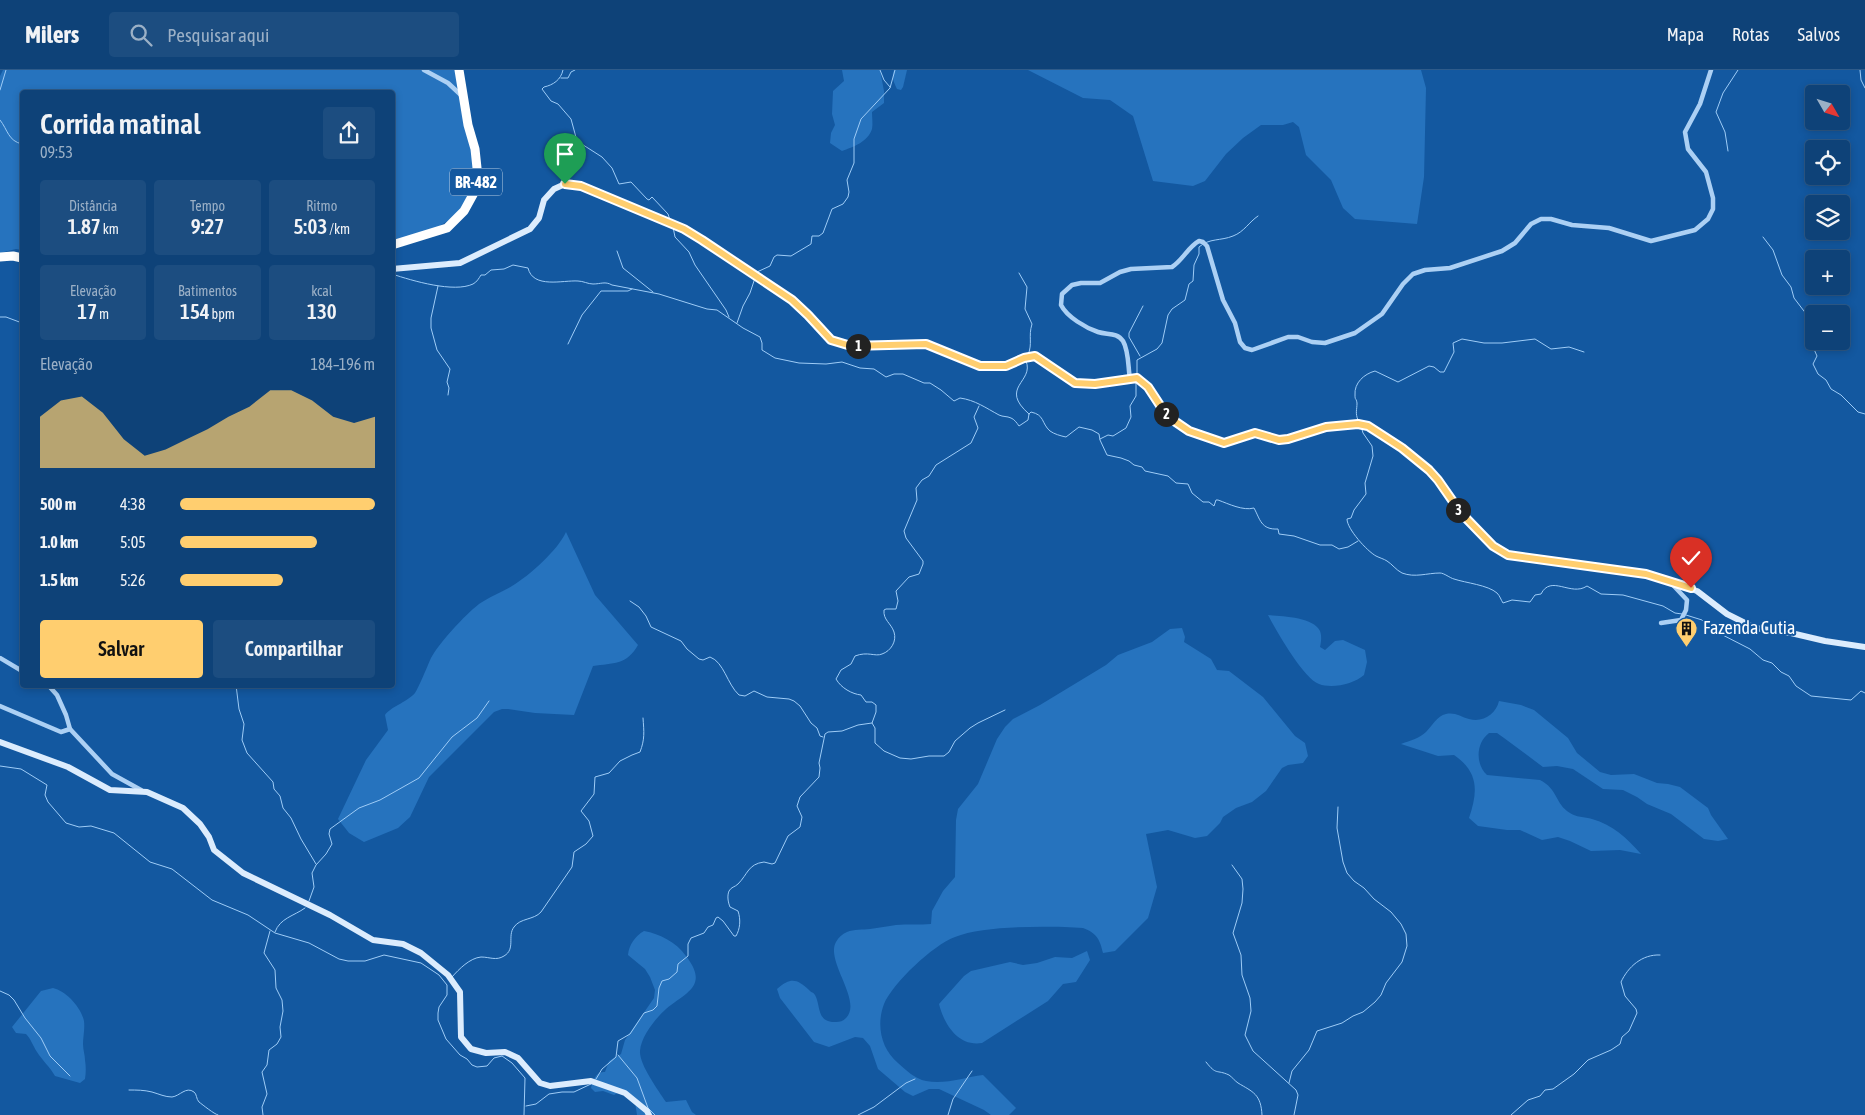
<!DOCTYPE html>
<html lang="pt">
<meta charset="utf-8">
<style>
body{margin:0;font-family:"Asap Condensed",sans-serif;background:#1c4d80;color:#f1f3f6;height:100vh;display:flex;flex-direction:column;font-size:19px;white-space:nowrap}
*{box-sizing:border-box;margin:0}
p{font-size:16px;color:#9bb0c6}
.icon{flex:none;width:28px;height:28px;fill:none;stroke:currentColor;stroke-width:2;stroke-linecap:round;stroke-linejoin:round}
.map{position:relative;flex:1;overflow:hidden}
.panel{position:absolute;left:20px;top:20px;width:375px;height:598px;display:flex;flex-direction:column;background:#0e4278;border-radius:5px;box-shadow:0 2px 8px #0003,0 0 0 1px #2e5b8a}
.panel>*{flex:none}
.needle{width:32px;rotate:129deg}
.buttons{position:absolute;left:1805px;top:15px;display:grid;gap:10px}
.buttons a{display:grid;place-items:center;width:45px;height:45px;border-radius:5px;background:#0e4278;box-shadow:0 2px 8px #0003,0 0 0 1px #2e5b8a;font-size:25px}
.pin{position:absolute;display:grid;place-items:center;width:42px;height:42px;color:#fff;margin:-51px -21px;border-radius:50% 50% 50% 0;rotate:-45deg;box-shadow:0 0 5px #0007}
.pin .icon{rotate:45deg}
.km{position:absolute;width:25px;height:25px;margin:-12px;border-radius:50%;background:#222;color:#fff;font-size:14px;line-height:25px;text-align:center}
.round{display:grid;place-items:center;flex:none;width:52px;height:52px;border-radius:5px;background:#1c4d80}
.head{display:flex;align-items:center;justify-content:space-between;height:85px;padding:0 20px}
h1{font-size:28px;font-weight:600;line-height:38px}
.metrics{display:grid;grid-template-columns:repeat(3,1fr);gap:8px;height:85px;padding:5px 20px}
.metrics div{display:grid;align-content:center;border-radius:5px;background:#1c4d80;text-align:center}
.metrics b{font-size:21px;font-weight:600}
.metrics small{font-size:14px;font-weight:400}
.metrics p{font-size:14px}
.chart{height:140px;padding:10px 20px}
.chart p{display:flex;justify-content:space-between}
.chart svg{width:100%;height:90px;margin-top:5px;fill:#ffce6f;opacity:.7}
.primary-button{display:flex;gap:10px;margin-top:auto;padding:10px 20px}
.primary-button a{flex:1;height:58px;border-radius:5px;background:#ffce6f;color:#111;font-size:20px;font-weight:600;line-height:58px;text-align:center}
.primary-button a+a{background:#1c4d80;color:#f1f3f6}
ul{padding:0 20px;list-style:none;font-size:16px}
li{display:grid;grid-template-columns:80px 60px 1fr;align-items:center;height:38px}
li i{height:12px;border-radius:6px;background:#ffce6f}
header{display:flex;align-items:center;gap:30px;box-sizing:border-box;height:70px;padding:0 25px;background:#0e4278;border-bottom:1px solid #2e5b8a}
header strong{font-size:24px}
nav{display:flex;gap:28px;margin-inline-start:auto;font-size:18px}
.search{width:350px;height:45px;background:#1c4d80;display:flex;align-items:center;gap:12px;box-sizing:border-box;padding:0 18px;border-radius:5px;color:#9bb0c6;font-size:19px}
.map>svg:first-child{display:block}
</style>
<header>
<strong>Milers</strong>
<div class="search"><svg class="icon" aria-label="search" viewBox="0 0 24 24"><circle cx="10" cy="10" r="6"/><path d="M15 15l6 6"/></svg>Pesquisar aqui</div>
<nav><a>Mapa</a><a>Rotas</a><a>Salvos</a></nav>
</header>
<div class="map">
<svg width="1865" height="1045" viewBox="0 0 1865 1045">
<rect width="100%" height="100%" fill="#1358a0"/>
<g fill="#2673be">
<path d="M3,0H455L471,60L474,116L460,140L452,148L432,161L393,173L392,22H22V180L16,179L0,183V6Z"/>
<path d="M842,0H880L884,21V33L872,42C872,48 873,54 872,59C868,72 853,77 842,81L830,73L831,63L835,55L832,44L833,21L844,11Z"/>
<path d="M894,0H907L903,17L901,20L897,19C894,13 891,6 894,0Z"/>
<path d="M1028,0H1421L1426,18L1424,107L1417,154L1355,149L1343,138L1331,110L1306,85L1299,57L1293,52L1283,55H1261L1243,68L1226,84L1205,111L1193,116L1153,111L1133,46L1110,30L1083,28Z"/>
<path d="M566,462L595,525L638,575C627,595 613,593 593,596L574,645L535,643L508,639H502L494,642L429,707L410,747L398,758L364,772L349,763L338,749L366,690L388,660L385,645C389,638 407,632 415,623C419,617 427,597 431,588C440,572 464,546 479,534C489,527 502,522 512,516C529,506 558,480 566,462Z"/>
<path d="M1268,545C1282,546 1314,547 1320,561C1322,566 1321,573 1320,577L1325,580L1335,571L1343,570L1365,580L1367,592L1364,605C1354,614 1332,619 1319,614C1303,608 1276,560 1268,545Z"/>
<path d="M1182,558L1185,567L1184,572L1211,589L1217,600L1229,601L1263,627L1295,666L1305,673L1308,686L1303,693L1288,695L1282,698L1266,721L1252,732L1236,738L1223,747L1220,753L1207,766L1195,768L1168,760L1146,764L1157,817L1148,848L1115,881L1103,883C1100,870 1097,863 1083,858C1051,856 984,855 955,867C933,875 893,913 884,934C876,955 881,979 898,993C906,1000 915,1009 926,1011C945,1015 965,1007 983,1005L1016,1038L1009,1045H991L984,1040L939,1019H929L913,1026L905,1022L878,999L870,976L863,968L855,967L829,977L814,972L780,928L777,919C791,907 797,909 809,920C813,924 812,921 815,925C821,935 816,953 836,952C840,952 843,951 846,948C863,931 825,891 836,872C839,867 842,864 847,862C854,859 863,860 870,859C879,858 888,856 896,855C908,854 920,855 931,854L932,841L943,821L955,807L956,750L958,739L978,714L997,669L1005,657L1013,649L1040,635L1106,595L1118,585L1152,572L1170,559Z"/>
<path d="M1499,631L1521,635L1534,640L1568,668L1577,683L1600,702L1611,705L1634,704L1657,713L1668,714L1680,717L1708,738L1711,745L1728,769L1718,771L1704,769L1671,744L1647,734L1637,727L1623,720L1603,719L1573,699L1557,696L1543,697L1504,668L1497,663H1489C1476,673 1475,694 1487,705L1540,710C1558,719 1555,734 1570,743C1575,747 1585,747 1592,749C1613,755 1627,768 1641,784L1620,780L1591,781L1570,771L1558,767L1542,770L1520,760H1507L1478,756L1469,748C1478,722 1479,702 1454,685L1438,686L1401,674C1409,671 1420,668 1426,662C1432,656 1437,646 1446,644C1455,642 1461,647 1469,649C1483,653 1496,644 1499,631Z"/>
<path d="M644,861C660,864 676,872 686,886C709,916 687,922 666,939C656,948 641,966 640,981C639,994 658,1020 666,1032L686,1030L692,1042L696,1045H637L635,1032L623,1020L614,1025L603,1021L595,1022L591,1018C593,1010 596,1001 605,1002L609,991L621,984L625,970L654,928L655,920L650,907L645,899L628,885C629,875 635,866 644,861Z"/>
<path d="M1087,881L1090,890L1076,912L1063,914L1048,931L982,973C958,977 944,954 939,934L964,906L971,901L1010,892L1023,895L1037,893L1055,887L1072,888Z"/>
<path d="M53,918C66,921 81,937 84,951C85,959 83,967 83,974C83,980 85,985 85,990C86,996 86,1003 85,1009L80,1013L55,1006C50,997 42,990 37,982C33,976 31,969 26,964L16,963L12,957L41,921Z"/>
</g>
<g fill="none" stroke-linecap="round" stroke-linejoin="round">
<g stroke="#9eccf7" stroke-width="1">
<path d="M563,0C561,10 553,15 544,17L542,19L551,31L558,34L571,49L577,71L602,87L612,98L619,114L631,112L647,129L649,130L652,127L668,144L670,150"/>
<path d="M880,0L884,10L890,17"/>
<path d="M1860,0L1861,10L1865,18"/>
<path d="M561,8H568L571,2L575,0"/>
<path d="M0,20L6,0"/>
<path d="M0,50C8,60 8,71 22,74"/>
<path d="M1728,81L1725,62L1716,42L1723,23L1738,0"/>
<path d="M673,157L675,167L689,182L695,195L726,240L729,247"/>
<path d="M1763,167L1773,180L1782,205L1791,217L1794,228L1807,245L1814,258"/>
<path d="M617,181L623,198L653,222"/>
<path d="M757,202L770,196L774,187L777,185L791,186L811,174L812,166H819L823,163L832,139L843,134L848,127L849,122L847,110L854,93V69L861,49L890,18L895,0"/>
<path d="M1019,203L1027,217L1025,239L1032,254C1028,267 1033,273 1028,285"/>
<path d="M392,204C413,211 454,223 473,214C477,212 479,208 481,205H485L491,200L504,199L513,195L528,198C533,219 563,210 578,211C583,211 588,214 593,214C601,214 605,211 612,215L659,224L707,239L717,240L743,258L760,267L762,273V280L775,288L799,293L826,294L842,292L860,298L874,299L886,307L894,304H903L924,313H930L941,320L954,331L960,328C975,330 986,338 999,345C1003,347 1007,346 1011,348C1014,349 1017,353 1019,356L1028,350L1029,344"/>
<path d="M438,216L431,248V258L437,280L450,299L447,312L449,318L448,325"/>
<path d="M0,247H6L22,253"/>
<path d="M737,253L743,236L750,223L755,208"/>
<path d="M1814,269L1813,277L1817,286L1813,294L1818,304L1826,310L1831,319L1841,325L1858,342L1865,344"/>
<path d="M568,274L582,245L601,221H628L632,219"/>
<path d="M1140,286L1129,267V263L1143,236"/>
<path d="M1026,291C1035,312 998,317 1029,344"/>
<path d="M1137,305V290L1157,279L1162,273L1168,245L1172,239L1185,230L1189,214L1193,211L1194,195L1199,184V177C1209,168 1221,171 1233,166C1244,162 1249,152 1258,146"/>
<path d="M979,336L974,347L978,358L971,373L936,395L929,406L922,410L916,418L917,430L904,461L906,468L923,491V494L919,504L909,507L896,521L898,531L896,539H886L884,540C883,550 891,553 894,562C897,571 891,581 882,584C875,587 868,581 855,586L851,594L841,600L836,609C841,618 852,624 861,625L866,632H872L876,635V642L872,653L875,658V673L884,681L900,688L911,689L929,686H944L949,682L955,671L970,658L978,653L1005,640"/>
<path d="M1029,344L1031,342C1045,345 1041,353 1050,361C1054,364 1061,366 1066,367L1079,357L1092,360L1099,364L1100,370L1107,385L1121,388L1129,391L1134,395L1142,397L1145,401L1168,406L1176,413L1188,414L1192,423L1203,432H1209L1214,436L1216,430H1218C1229,434 1243,441 1254,438C1260,449 1261,460 1278,459L1279,464L1294,466L1320,475H1332L1339,479L1348,477L1358,471"/>
<path d="M1358,350C1355,343 1357,340 1357,333C1356,327 1355,331 1355,325C1354,313 1364,304 1375,301L1398,312L1429,296L1434,297L1440,302H1444L1454,282L1453,273L1462,269L1484,273H1502L1535,269L1551,279L1569,277L1584,282"/>
<path d="M1361,356L1363,363L1372,376L1373,386L1365,413L1366,424L1354,440L1351,448L1347,449C1347,459 1367,481 1376,486C1380,488 1384,489 1387,491C1392,494 1396,500 1402,503C1415,508 1427,503 1440,503C1444,503 1450,508 1454,509C1466,513 1488,515 1497,523C1500,526 1501,530 1503,533L1512,530L1530,532L1535,525L1541,524C1551,504 1571,527 1587,516L1601,524L1623,525L1663,536L1675,543L1682,544"/>
<path d="M1100,369L1108,365L1113,366L1126,358L1131,347L1130,336L1136,326V311"/>
<path d="M630,531L639,537L646,546L651,557L681,571L687,579L699,589L703,590L710,587C724,592 727,614 739,625L745,626L754,621L767,627L789,629L794,631L800,636L811,653L817,658L820,666L823,667"/>
<path d="M1686,545L1702,550L1711,559L1750,579L1763,590L1772,593L1781,602L1789,606L1796,616L1811,626L1851,630L1861,621L1865,623"/>
<path d="M236,615L239,639L244,654L242,670L247,683L273,712L274,719L280,726L283,738L291,748L301,769L316,794"/>
<path d="M0,696L21,699L47,715L45,725L48,732L66,753L79,757L91,756L114,763L150,792L172,799L212,830L248,845L275,863L309,873L339,889L348,891H365L384,885L421,893L439,905L447,915V925L439,937L438,943V950L446,969L460,985L467,989L472,995L477,997L487,996L494,988L502,986L512,993L525,1008L524,1045"/>
<path d="M1232,795L1242,809L1243,819L1242,833L1233,863L1241,885L1242,905L1250,928L1251,941L1245,965L1253,981L1296,1020L1298,1025L1294,1045"/>
<path d="M309,831L314,817L312,803L316,795L326,784L332,774L329,764L330,759L359,738L380,730L419,708L452,667L477,648L489,631"/>
<path d="M275,862C280,848 294,846 305,838"/>
<path d="M452,907C459,899 470,888 481,887C490,887 496,891 504,886C516,879 507,866 514,857C520,848 534,850 541,842L572,797L574,782L586,774L593,766L589,751L581,741L594,724L595,707L609,703L620,691L632,685L640,682C645,669 644,662 643,648"/>
<path d="M0,921L9,925L14,930L25,948L41,968L50,986L70,1006"/>
<path d="M618,985L637,1008L648,1038L655,1045"/>
<path d="M1206,992C1217,1006 1216,999 1229,1005C1232,1007 1235,1011 1238,1013C1253,1022 1261,1024 1262,1045"/>
<path d="M596,1009L602,999L616,987L618,971L630,964L644,943L653,940L657,936L659,918L662,911L669,909L677,902L678,894L688,886V874L691,868L704,863L708,857L713,855L716,848L718,847L723,851L734,866H736C740,859 741,850 738,841L730,837C728,832 727,826 729,821C731,817 735,817 738,814C748,804 748,794 764,792L772,794L775,793L788,766L800,757L802,747L797,736L800,727L819,707L820,698L819,693L825,664L828,662L842,661L858,655L872,653"/>
<path d="M1289,1013L1292,1001L1309,980L1317,961L1342,953L1353,946L1363,942L1375,932L1381,925L1386,913L1402,892L1407,876L1406,864L1401,854L1391,842L1374,829L1364,818L1354,811L1347,803L1343,792L1337,758L1338,737"/>
<path d="M129,1020C137,1020 144,1020 152,1022C159,1024 165,1027 172,1027C180,1026 186,1016 194,1022C197,1024 196,1029 199,1032C203,1035 214,1044 218,1045"/>
<path d="M526,1036L536,1034L549,1024L562,1022H574L591,1014"/>
<path d="M263,1045L262,1037L267,1024L262,1002L267,995L269,980L277,974L281,967L280,957L283,941L282,930L276,918L275,900L264,883L270,861"/>
<path d="M858,1045L874,1037L906,1013L915,1009"/>
<path d="M948,1045L953,1029L972,1001"/>
<path d="M1511,1045L1528,1030L1540,1026L1545,1020L1553,1019L1574,1004L1588,990L1611,980L1620,974L1622,967L1629,961L1637,943L1636,939L1625,926L1621,912C1628,897 1642,884 1660,885"/>
</g>
<g stroke="#acd0f4" stroke-width="4.5">
<path d="M424,0L448,13L462,26"/>
<path d="M1130,309C1128,298 1129,281 1123,271C1117,262 1107,265 1098,262C1086,258 1067,247 1061,235L1062,224L1072,215L1081,213H1100L1120,202L1131,199L1172,197C1183,190 1188,177 1199,171L1203,172L1207,176L1223,230L1235,253L1240,272L1245,278L1252,280L1288,267H1298L1312,272L1325,273L1355,263L1382,244L1403,214L1413,204L1425,200L1450,198L1502,181L1515,173L1531,154L1541,149H1551L1572,155L1609,158L1651,171L1695,160L1708,149L1713,139V128L1706,102L1688,79L1685,62L1700,34L1711,0"/>
<path d="M1661,553L1681,550L1686,540L1687,530L1672,514"/>
<path d="M0,588L22,601"/>
<path d="M48,615L57,625L66,645L70,659L112,704L141,720"/>
<path d="M0,636L61,662L70,659"/>
</g>
<g stroke="#dcecfd" stroke-width="6">
<path d="M392,199L460,193L530,159L539,148L544,130L554,119L565,114L581,116L684,159L702,170L792,230L808,245L831,270L851,276L926,274L980,296H1006L1024,288L1035,286L1075,313L1095,314L1137,308L1148,317L1167,346L1189,361L1224,373L1255,363L1279,370L1288,369L1326,357L1358,353L1368,356L1402,378L1429,400L1438,409L1461,443L1493,476L1508,485L1617,499L1655,507L1697,521L1727,544L1755,558L1791,563L1825,571L1865,577"/>
<path d="M0,672L68,697L110,720L147,722L183,738L200,754L209,767L214,780L243,803L330,845L373,870L403,874L421,883L448,905L460,922L461,967L471,979L486,983L505,982L518,988L540,1013L550,1016L591,1011L625,1023L647,1041L649,1045"/>
</g>
<g stroke="#fff" stroke-width="9">
<path d="M392,175L447,158L464,141L475,121L477,98L475,79L468,55L459,0"/>
<path d="M0,187L13,186L22,188"/>
</g>
</g>
<g fill="none" stroke-linecap="round" stroke-linejoin="round">
<defs>
<path id="route" d="M565,114L581,116L684,159L702,170L792,230L808,245L831,270L851,276L926,274L980,296H1006L1024,288L1035,286L1075,313L1095,314L1137,308L1148,317L1167,346L1189,361L1224,373L1255,363L1279,370L1288,369L1326,357L1358,354L1368,356L1402,378L1429,400L1438,410L1461,443L1493,476L1508,485L1646,504L1691,518"/>
</defs>
<use href="#route" stroke="#fff" stroke-width="10"/>
<use href="#route" stroke="#ffce6f" stroke-width="6"/>
</g>
<defs>
<symbol id="building-pin" viewBox="-11 -11 22 30"><path d="M0 17L-7.5 6A9.5 9.5 0 1 1 7.5 6Z" fill="#ffce6f" stroke="#1358a0"/><path d="M-4-6H4V6H1V3H-1V6H-4ZM-2.5-4.3h1.7v1.8h-1.7ZM.8-4.3h1.7v1.8H.8ZM-2.5-1h1.7V.8h-1.7ZM.8-1h1.7V.8H.8Z" fill="#111"/></symbol>
</defs>
<g fill-rule="evenodd">
<use href="#building-pin" x="1674" y="546" width="25" height="34"/>
</g>
<g text-anchor="middle" stroke-width="4" stroke-linejoin="round" paint-order="stroke">
<rect fill="#1358a0" stroke="#b8cde2" stroke-width="1" x="450" y="98.5" width="52" height="27" rx="4"/>
<g font-size="16" font-weight="bold" fill="#fff">
<text x="476" y="118">BR-482</text>
</g>
<g font-size="18" fill="#fff" stroke="#1358a0" text-anchor="start">
<text x="1703" y="564">Fazenda Cutia</text>
</g>
</g>
</svg>
<div class="buttons">
<a><svg class="needle" viewBox="-14 -14 28 28"><path d="M0-13l5 13h-10z" fill="#e53935"/><path d="M0 13l5-13h-10z" fill="#9bb0c6"/></svg></a>
<a><svg class="icon" aria-label="locate" viewBox="0 0 24 24"><circle cx="12" cy="12" r="6"/><path d="M12 2v4M12 18v4M2 12h4M18 12h4"/></svg></a>
<a><svg class="icon" aria-label="layers" viewBox="0 0 24 24"><path d="M12 4l9 5-9 5-9-5zM3 14l9 5 9-5"/></svg></a>
<a>+</a>
<a>−</a>
</div>
<div class="pin" style="left:565px;top:114px;background:#1e9e55"><svg class="icon" aria-label="arrive" viewBox="0 0 24 24"><path d="M6 21V4h12l-3 4 3 4H6"/></svg></div>
<div class="pin" style="left:1691px;top:518px;background:#d93025"><svg class="icon" aria-label="check" viewBox="0 0 24 24"><path d="M5 12l5 5 9-10"/></svg></div>
<b class="km" style="left:858px;top:276px">1</b>
<b class="km" style="left:1166px;top:344px">2</b>
<b class="km" style="left:1458px;top:440px">3</b>
<section class="panel">
<div class="head"><div><h1>Corrida matinal</h1><p>09:53</p></div><a class="round"><svg class="icon" aria-label="share" viewBox="0 0 24 24"><path d="M12 15V3M7 8l5-5 5 5M5 13v7h14v-7"/></svg></a></div>
<div class="metrics">
<div><p>Distância</p><b>1.87<small> km</small></b></div>
<div><p>Tempo</p><b>9:27</b></div>
<div><p>Ritmo</p><b>5:03<small> /km</small></b></div>
</div>
<div class="metrics">
<div><p>Elevação</p><b>17<small> m</small></b></div>
<div><p>Batimentos</p><b>154<small> bpm</small></b></div>
<div><p>kcal</p><b>130</b></div>
</div>
<div class="chart"><p><span>Elevação</span>184–196 m</p>
<svg viewBox="0 0 160 44" preserveAspectRatio="none"><path d="M0 44V19L10 11L20 9L30 17L40 30L50 38L60 35L70 30L80 25L90 19L100 14L110 6L120 6L130 11L140 19L150 22L160 19V44z"/></svg>
</div>
<ul>
<li><b>500 m</b>4:38<i style="width:100%"></i></li>
<li><b>1.0 km</b>5:05<i style="width:70%"></i></li>
<li><b>1.5 km</b>5:26<i style="width:53%"></i></li>
</ul>
<div class="primary-button"><a>Salvar</a><a>Compartilhar</a></div>
</section>
</div>
